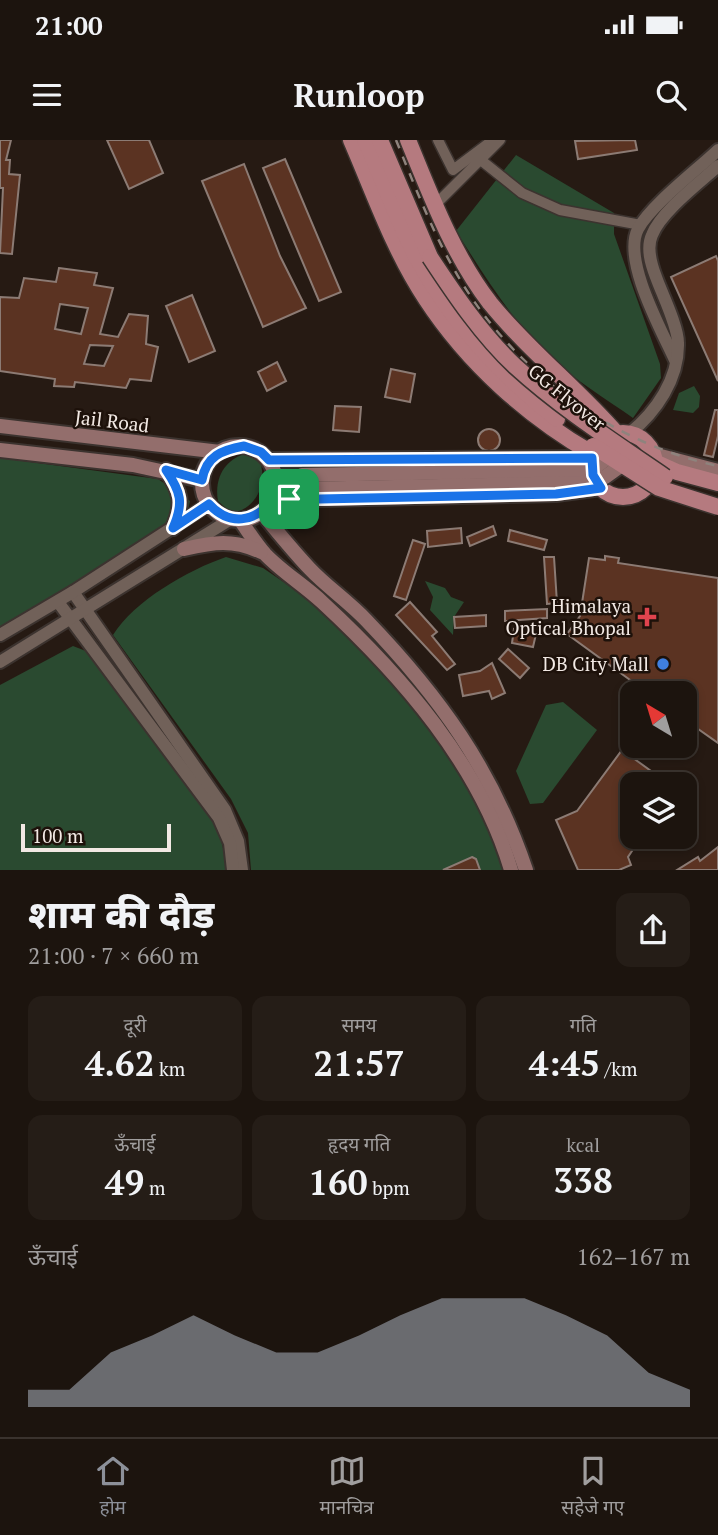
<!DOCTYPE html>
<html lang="hi">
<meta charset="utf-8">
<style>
body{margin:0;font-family:"PT Serif","Noto Sans Devanagari",serif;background:#251d17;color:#f1f3f6;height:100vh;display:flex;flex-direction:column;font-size:26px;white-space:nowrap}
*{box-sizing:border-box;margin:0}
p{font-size:23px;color:#a09e9e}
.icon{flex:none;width:38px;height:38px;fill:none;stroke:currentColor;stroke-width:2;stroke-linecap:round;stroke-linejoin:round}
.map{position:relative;height:730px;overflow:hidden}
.details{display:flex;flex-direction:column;background:#1c140e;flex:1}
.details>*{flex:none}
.needle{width:46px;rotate:322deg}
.buttons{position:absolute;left:620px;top:541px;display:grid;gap:14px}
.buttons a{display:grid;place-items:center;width:77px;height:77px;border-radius:14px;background:#1c140e;box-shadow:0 4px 10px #0003,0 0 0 2px #3a332e;font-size:35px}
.scale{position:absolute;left:21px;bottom:18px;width:150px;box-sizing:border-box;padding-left:7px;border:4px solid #f2e9e4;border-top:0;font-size:19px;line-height:24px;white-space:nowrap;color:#f2e9e4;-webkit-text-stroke:5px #1d110a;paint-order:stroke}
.pin{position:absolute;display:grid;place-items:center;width:60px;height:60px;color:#fff;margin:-30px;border-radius:14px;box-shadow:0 4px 10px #0006}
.round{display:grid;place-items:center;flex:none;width:74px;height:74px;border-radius:14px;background:#251d17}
.summary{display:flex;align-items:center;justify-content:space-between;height:119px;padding:0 28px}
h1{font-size:38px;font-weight:800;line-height:52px}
.stats{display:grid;grid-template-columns:repeat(3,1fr);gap:10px;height:119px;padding:7px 28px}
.stats div{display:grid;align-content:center;border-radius:14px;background:#251d17;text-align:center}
.stats b{font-size:35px;font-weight:800}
.stats small{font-size:19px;font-weight:400}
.stats p{font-size:19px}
.chart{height:196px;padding:14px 28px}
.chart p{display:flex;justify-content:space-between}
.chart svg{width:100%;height:126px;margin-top:7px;fill:#8c9099;opacity:.7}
.status{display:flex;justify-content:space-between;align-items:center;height:49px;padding:0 35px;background:#1c140e;direction:ltr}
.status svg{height:19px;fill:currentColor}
header{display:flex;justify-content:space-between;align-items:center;height:91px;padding:0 28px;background:#1c140e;font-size:32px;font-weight:800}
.tabs{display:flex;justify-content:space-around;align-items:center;height:98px;border-top:2px solid #3a332e;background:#1c140e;font-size:19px;color:#a09e9e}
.tabs a{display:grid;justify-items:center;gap:4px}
.tabs .active{color:#8c9099}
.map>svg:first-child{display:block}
</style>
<div class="status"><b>21:00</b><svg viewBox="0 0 49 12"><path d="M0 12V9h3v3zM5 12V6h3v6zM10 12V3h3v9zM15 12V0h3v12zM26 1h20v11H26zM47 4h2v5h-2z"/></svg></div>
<header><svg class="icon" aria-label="menu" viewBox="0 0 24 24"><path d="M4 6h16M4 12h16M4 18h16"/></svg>Runloop<svg class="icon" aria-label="search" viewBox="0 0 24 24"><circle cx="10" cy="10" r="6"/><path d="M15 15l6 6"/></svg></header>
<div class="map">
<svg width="718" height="730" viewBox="0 0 718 730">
<rect width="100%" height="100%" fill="#261a13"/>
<g fill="#2a4a30">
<path d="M516,15L614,73V94L660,224L661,238L633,278C606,259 575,240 550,217C512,181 484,135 456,91Z"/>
<path d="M694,246L700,256L699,267L693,273L673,270L679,253Z"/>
<path d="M245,314L258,318C270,339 256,373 230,372L218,361C214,339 224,320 245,314Z"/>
<path d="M0,318L158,339L190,361L188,370L0,493Z"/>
<path d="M226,417L263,428L313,462L389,539L446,609L486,676L504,730H251L248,693L231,659L113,495C134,461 188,430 226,417Z"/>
<path d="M425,441L445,448L451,457L464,462L454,477L453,495L430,470L433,457Z"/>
<path d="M73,506L96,515L194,650L219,691L228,730H0V545Z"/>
<path d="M563,562L597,590L543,663L530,664L516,631L546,565Z"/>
</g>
<g fill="#5b3322" stroke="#8c7b74" stroke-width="2" fill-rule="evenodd">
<path d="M0,0H11L6,20H10L9,34L20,35L12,114L0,113L3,48H0Z"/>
<path d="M107,0H149L163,33L129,49Z"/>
<path d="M635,0L637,10L578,19L575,1Z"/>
<path d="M285,19L341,152L319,161L263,28Z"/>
<path d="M244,24L280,116L306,168L263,187L202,41Z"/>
<path d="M716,116L718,121V241L671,137Z"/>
<path d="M59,128L97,133L94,145L113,148L100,194L118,197L129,174L148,176L146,204L158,207L151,241L130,239L126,248L75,242L74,247L54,246L55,239L0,231V157L19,158L24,138L56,142ZM60,164L88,168L81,194L55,189ZM90,205L113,206L104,226L84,224Z"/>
<path d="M192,155L215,211L189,222L166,166Z"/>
<path d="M277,222L286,241L267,251L258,232Z"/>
<path d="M391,229L415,234L410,262L385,257Z"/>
<path d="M335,266L361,267L359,292L333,290Z"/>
<path d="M715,270H718V296L713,317L704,315Z"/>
<circle cx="489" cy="300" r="11"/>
<path d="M493,386L496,395L470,406L467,397Z"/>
<path d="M461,388L462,403L428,407L427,391Z"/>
<path d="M510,390L547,400L544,410L508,401Z"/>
<path d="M413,400L425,404L406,460L394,456Z"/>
<path d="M605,416L619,418L618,423L718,438V603L684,579V553H648L567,494L580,476L589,418L605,420Z"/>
<path d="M544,417H554L557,463L547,464Z"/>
<path d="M410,462L437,492L432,496L455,524L447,530L396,475Z"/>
<path d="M547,469V478L505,481V471Z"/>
<path d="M486,475V486L455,488L454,477Z"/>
<path d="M514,489L536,494L533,507L512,503Z"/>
<path d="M508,509L529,528L520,538L499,519Z"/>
<path d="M492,523L505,553L492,559L489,551L463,556L459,535L480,531Z"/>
<path d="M622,610L669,644H632V696H642L628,717L631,725L619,730H578L556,680L577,671Z"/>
<path d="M718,707V730H677L698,717L700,721Z"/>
<path d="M472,717L476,719L480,730H443Z"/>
</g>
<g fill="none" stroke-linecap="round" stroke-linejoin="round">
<defs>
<g id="minor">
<path d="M438,0L453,30L493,0"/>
<path d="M482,21L522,53L560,70L641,85"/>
<path d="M435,65L500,0"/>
</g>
<g id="tertiary">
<path d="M675,220C662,191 622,120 638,89C651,65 697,30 718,10"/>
<path d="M629,294C656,272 679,239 678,203C678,186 662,154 656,137C651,124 646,108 652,95C661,72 699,43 718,26"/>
<path d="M73,452L225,670L238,701L242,730"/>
<path d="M58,462L219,678L230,703L233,730"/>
<path d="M0,495L73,452L209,364"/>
<path d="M0,522L231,379"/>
</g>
<g id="secondary">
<path d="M0,286L220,312"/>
<circle cx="239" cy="343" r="37"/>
<path d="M0,310L133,325L202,340"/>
<path d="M653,314L718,331"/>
<path d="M269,320L592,318"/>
<path d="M166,330C181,352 184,363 173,388"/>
<path d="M272,360L556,354L601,348"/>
<path d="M261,372C277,391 293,411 310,429C327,447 348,461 366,480C439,556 492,629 526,730"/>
<path d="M240,380C248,391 256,404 265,414C282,432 304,445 322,462C402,536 480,625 511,730"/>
<path d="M184,409C214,402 233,399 261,412"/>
</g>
<g id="primary">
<path d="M351,0C374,53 394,111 426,159C468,223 527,276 593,314"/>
<path d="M365,0C383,39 397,80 417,118C451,181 501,235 557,279"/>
<path d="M380,0L430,117"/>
<path d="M408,0C431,56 453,115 490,163C529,211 577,248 617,294"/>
<circle cx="623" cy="325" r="32"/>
<path d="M657,323L677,332L718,343"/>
</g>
</defs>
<use href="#minor" stroke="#3c332f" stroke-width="13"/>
<use href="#tertiary" stroke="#3c332f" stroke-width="16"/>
<use href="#secondary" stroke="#3c332f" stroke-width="18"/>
<use href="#primary" stroke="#3c332f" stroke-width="19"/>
<use href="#minor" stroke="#716159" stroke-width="10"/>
<use href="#tertiary" stroke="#716159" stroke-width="12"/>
<use href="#secondary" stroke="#936e6c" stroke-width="14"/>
<use href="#primary" stroke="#b57a7f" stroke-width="16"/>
<path stroke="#8e837d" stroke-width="2.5" stroke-dasharray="9 9" stroke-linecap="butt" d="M396,0C414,44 431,89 455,131C510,228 609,303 718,326"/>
<defs>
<g id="secondary-bridge">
<path d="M302,335L582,330L597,326L617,311"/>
<path d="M301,349L582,343L605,337L630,319"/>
</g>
<g id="primary-bridge">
<path d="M430,117C455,155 482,195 515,226C561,268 614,302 665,337"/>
<path d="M593,306L659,348L718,367"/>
</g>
</defs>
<use href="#secondary-bridge" stroke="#3c332f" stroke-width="18" stroke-linecap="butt"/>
<use href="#primary-bridge" stroke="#3c332f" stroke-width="19" stroke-linecap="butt"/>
<use href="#secondary-bridge" stroke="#936e6c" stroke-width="14"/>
<use href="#primary-bridge" stroke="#b57a7f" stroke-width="16"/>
</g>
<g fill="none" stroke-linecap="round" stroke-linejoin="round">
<defs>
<path id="route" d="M244,306L261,312L269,320L592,318L593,335L601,348L556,354L272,360C255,383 229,386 209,364L173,388C184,363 181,352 166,330L202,340C206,316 222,310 244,306Z"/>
</defs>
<use href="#route" stroke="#fff" stroke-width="14"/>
<use href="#route" stroke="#1a73e8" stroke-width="9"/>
</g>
<path fill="#e0444e" stroke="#1d110a" stroke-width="2.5" d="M643.5 466.5h7v7h7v7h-7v7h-7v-7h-7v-7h7z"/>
<circle fill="#3f7fe0" stroke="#1d110a" stroke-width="2.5" cx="663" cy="524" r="7"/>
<g text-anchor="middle" stroke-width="5" stroke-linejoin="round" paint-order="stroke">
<g font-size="19" fill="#f2e9e4" stroke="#1d110a">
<text transform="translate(567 257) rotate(39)" y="7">GG Flyover</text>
<text transform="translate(112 281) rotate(7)" y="7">Jail Road</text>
</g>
<g font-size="19" fill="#f2e9e4" stroke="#1d110a" text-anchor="end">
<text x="631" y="473">Himalaya<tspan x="631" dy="22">Optical Bhopal</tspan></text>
<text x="649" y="531">DB City Mall</text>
</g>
</g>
</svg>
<div class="buttons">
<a><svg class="needle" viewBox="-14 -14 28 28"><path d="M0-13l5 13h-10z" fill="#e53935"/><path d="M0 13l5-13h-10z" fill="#a09e9e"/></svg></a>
<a><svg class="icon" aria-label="layers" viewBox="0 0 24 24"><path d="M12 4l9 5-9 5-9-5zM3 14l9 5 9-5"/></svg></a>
</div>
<div class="scale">100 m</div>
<div class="pin" style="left:289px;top:359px;background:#1e9e55"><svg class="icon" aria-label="arrive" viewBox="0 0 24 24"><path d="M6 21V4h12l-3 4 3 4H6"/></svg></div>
</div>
<section class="details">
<div class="summary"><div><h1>शाम की दौड़</h1><p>21:00 · 7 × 660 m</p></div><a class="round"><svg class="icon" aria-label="share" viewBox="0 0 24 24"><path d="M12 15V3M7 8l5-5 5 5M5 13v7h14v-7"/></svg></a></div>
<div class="stats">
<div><p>दूरी</p><b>4.62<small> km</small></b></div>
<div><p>समय</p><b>21:57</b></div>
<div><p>गति</p><b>4:45<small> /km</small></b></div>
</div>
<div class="stats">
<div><p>ऊँचाई</p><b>49<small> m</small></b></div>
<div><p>हृदय गति</p><b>160<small> bpm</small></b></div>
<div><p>kcal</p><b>338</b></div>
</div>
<div class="chart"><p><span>ऊँचाई</span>162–167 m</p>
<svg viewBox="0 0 160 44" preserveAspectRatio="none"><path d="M0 44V38L10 38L20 25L30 19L40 12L50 19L60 25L70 25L80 19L90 12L100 6L110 6L120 6L130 12L140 19L150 32L160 38V44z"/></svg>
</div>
</section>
<nav class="tabs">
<a class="active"><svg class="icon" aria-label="home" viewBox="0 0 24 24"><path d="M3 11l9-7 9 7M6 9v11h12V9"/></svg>होम</a>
<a><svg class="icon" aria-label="map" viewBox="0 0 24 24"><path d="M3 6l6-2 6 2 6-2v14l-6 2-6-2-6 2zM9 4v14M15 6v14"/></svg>मानचित्र</a>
<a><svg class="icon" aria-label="saved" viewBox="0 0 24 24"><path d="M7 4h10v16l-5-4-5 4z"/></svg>सहेजे गए</a>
</nav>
